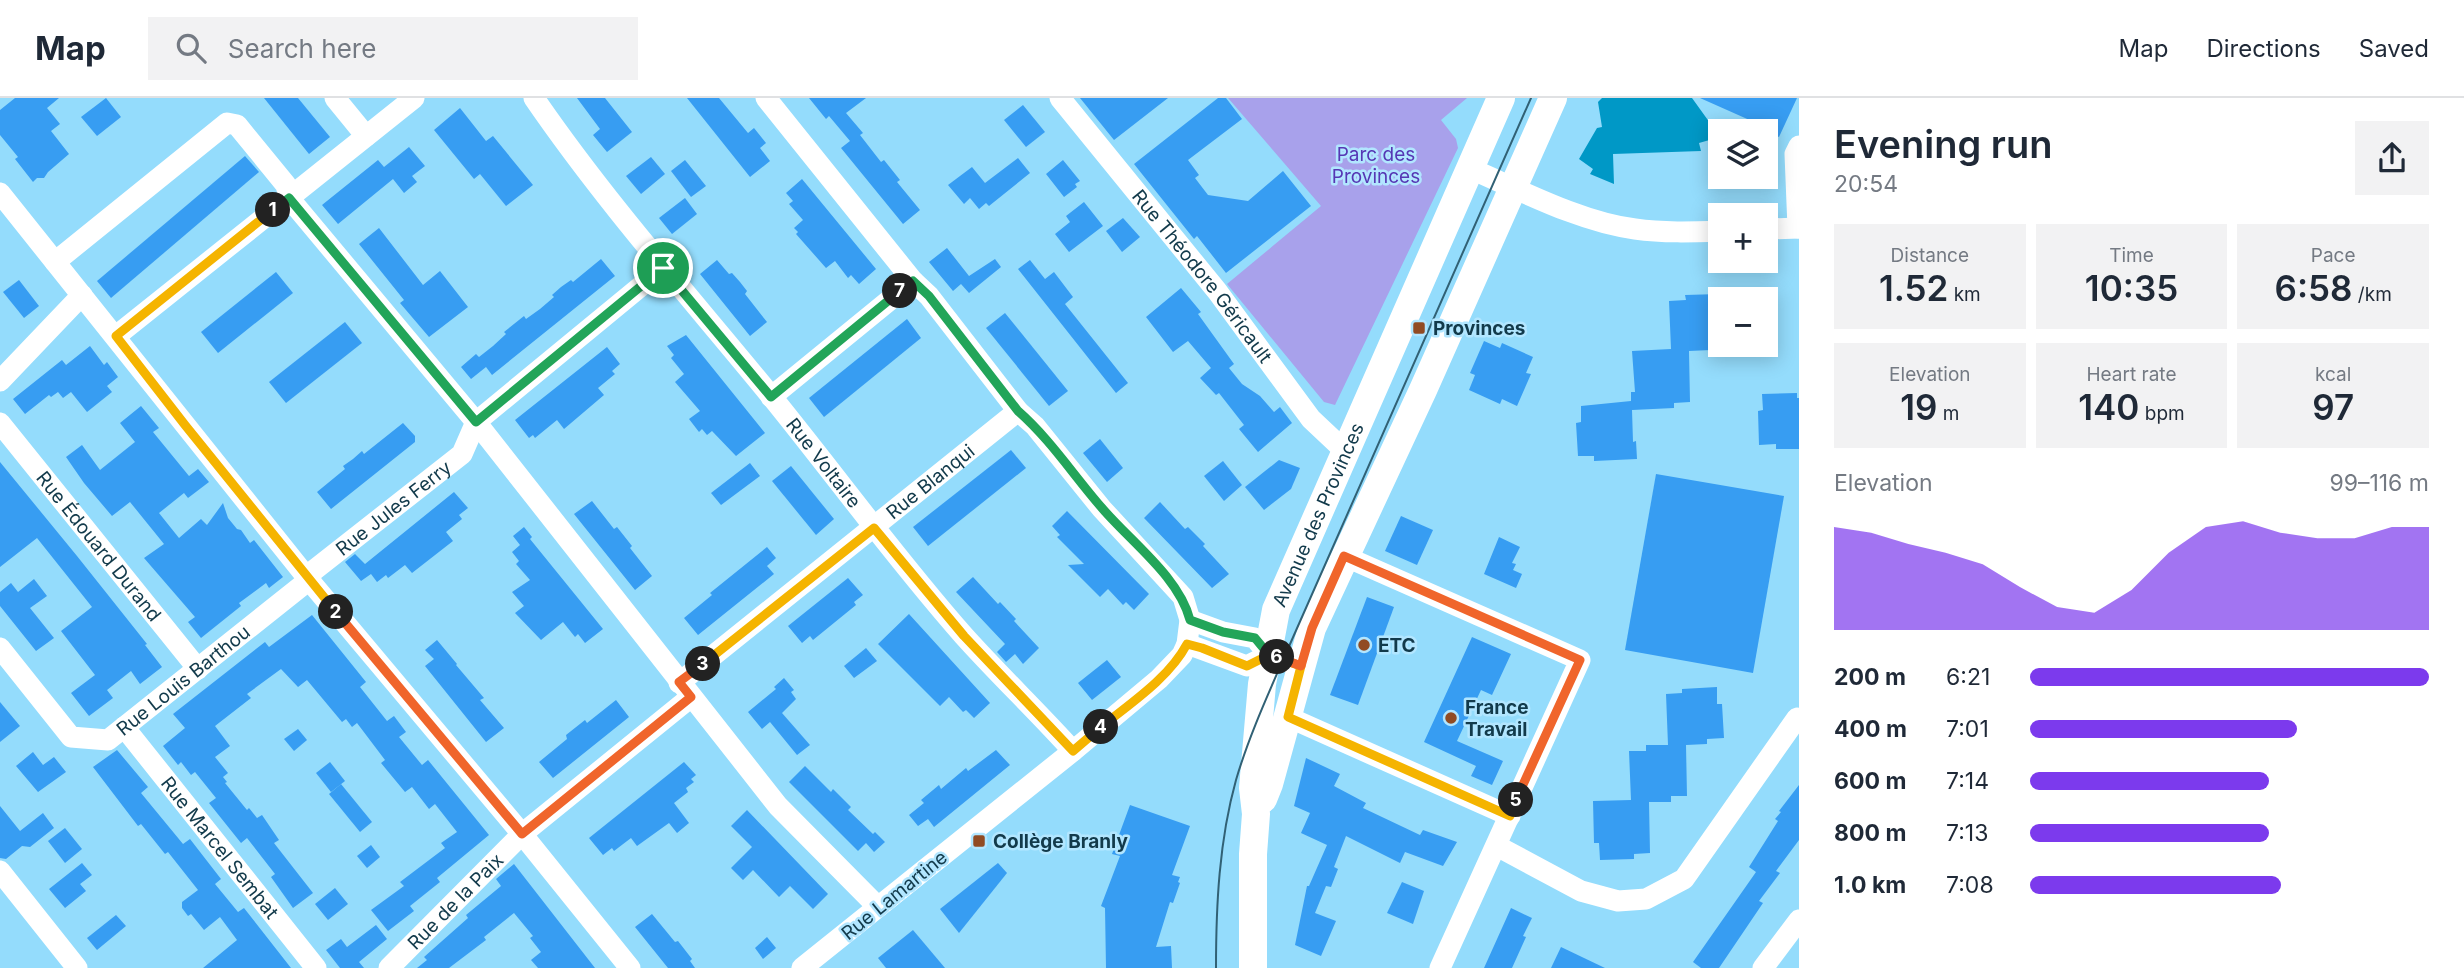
<!DOCTYPE html>
<meta charset="utf-8">
<style>
body{margin:0;font-family:Inter,sans-serif;background:#f2f2f3;color:#1f2937;height:100vh;display:flex;flex-direction:column;font-size:26px;white-space:nowrap}
*{box-sizing:border-box;margin:0}
p{font-size:23px;color:#747a83}
.icon{flex:none;width:38px;height:38px;fill:none;stroke:currentColor;stroke-width:2;stroke-linecap:round;stroke-linejoin:round}
.map{position:relative;flex:1;overflow:hidden}
.details{display:flex;flex-direction:column;background:#fff;width:665px}
.details>*{flex:none}
.tools{position:absolute;left:1708px;top:21px;display:grid;gap:14px}
.tools a{display:grid;place-items:center;width:70px;height:70px;border-radius:0px;background:#fff;box-shadow:0 4px 18px #0003;font-size:35px}
.pin{position:absolute;display:grid;place-items:center;width:60px;height:60px;color:#fff;margin:-30px;border:4px solid #fff;border-radius:50%;box-shadow:0 2px 7px #0007}
.km{position:absolute;width:35px;height:35px;margin:-18px;border-radius:50%;background:#222;color:#fff;font-size:19px;line-height:35px;text-align:center}
.round{display:grid;place-items:center;flex:none;width:74px;height:74px;border-radius:0px;background:#f2f2f3}
.head{display:flex;align-items:center;justify-content:space-between;height:119px;padding:0 35px}
h1{font-size:38px;font-weight:600;line-height:52px}
.metrics{display:grid;grid-template-columns:repeat(3,1fr);gap:10px;height:119px;padding:7px 35px}
.metrics div{display:grid;align-content:center;border-radius:0px;background:#f2f2f3;text-align:center}
.metrics b{font-size:35px;font-weight:600}
.metrics small{font-size:19px;font-weight:400}
.metrics p{font-size:19px}
.chart{height:196px;padding:14px 35px}
.chart p{display:flex;justify-content:space-between}
.chart svg{width:100%;height:126px;margin-top:7px;fill:#7c3aed;opacity:.7}
ul{padding:0 35px;list-style:none;font-size:23px}
li{display:grid;grid-template-columns:112px 84px 1fr;align-items:center;height:52px}
li i{height:18px;border-radius:9px;background:#7c3aed}
header{display:flex;align-items:center;gap:42px;box-sizing:border-box;height:98px;padding:0 35px;background:#fff;border-bottom:2px solid #e0e1e3}
header strong{font-size:33px}
nav{display:flex;gap:38px;margin-inline-start:auto;font-size:24px}
.search{width:490px;height:63px;background:#f2f2f3;display:flex;align-items:center;gap:18px;box-sizing:border-box;padding:0 24px;border-radius:0px;color:#747a83;font-size:26px}
main{display:flex;flex:1;min-height:0}
.map>svg:first-child{display:block}
</style>
<header>
<strong>Map</strong>
<div class="search"><svg class="icon" aria-label="search" viewBox="0 0 24 24"><circle cx="10" cy="10" r="6"/><path d="M15 15l6 6"/></svg>Search here</div>
<nav><a>Map</a><a>Directions</a><a>Saved</a></nav>
</header>
<main>
<div class="map">
<svg width="1799" height="870" viewBox="0 0 1799 870">
<rect width="100%" height="100%" fill="#94dcfc"/>
<path fill="#a8a1eb" d="M1228,0H1467L1441,22L1456,41L1458,50L1335,307L1324,304L1227,186L1321,108Z"/>
<path fill="#0098c6" d="M1602,0H1692L1710,25L1717,26L1723,32L1720,33V39L1699,45L1701,53L1613,56L1614,86L1590,76L1593,71L1579,61L1597,30L1602,29L1598,4Z"/>
<g fill="#379df2">
<path d="M15,0H59L47,10L60,26L51,33L69,56L48,74L44,80H37L33,84L15,61L18,59L0,37V12Z"/>
<path d="M106,0L121,19L97,38L81,19Z"/>
<path d="M264,0H298L330,39L309,56Z"/>
<path d="M577,0H605L632,34L607,54L593,37L600,31Z"/>
<path d="M687,0H719L748,35L754,30L766,45L760,50L770,63L750,79Z"/>
<path d="M809,0H866L846,15L863,35L860,37L881,64L884,62L900,82L897,84L920,112L903,126L841,50L850,43L829,18L826,21Z"/>
<path d="M1080,0H1168L1114,42Z"/>
<path d="M1218,0H1226L1242,21L1188,62L1199,77L1195,80L1208,97L1248,103L1283,73L1311,108L1226,175L1197,138L1194,141L1134,66Z"/>
<path d="M1700,0H1797L1779,39L1761,31L1763,28Z"/>
<path d="M1023,7L1045,34L1026,49L1004,22Z"/>
<path d="M460,10L486,43L493,38L533,87L506,108L480,76L474,81L434,32Z"/>
<path d="M409,49L425,68L412,78L417,84L404,95L393,81L338,126L322,107L378,62L384,69Z"/>
<path d="M245,58L259,74L111,200L97,183Z"/>
<path d="M651,59L665,76L641,96L626,78Z"/>
<path d="M1018,60L1030,75L989,108L986,105L979,111L970,100L964,106L948,87L972,69L985,85Z"/>
<path d="M685,62L706,88L691,99L671,73Z"/>
<path d="M1063,62L1080,83L1075,86L1077,89L1064,99L1046,76Z"/>
<path d="M802,81L876,171L859,186L851,177L848,180L835,163L826,170L796,136L798,134L794,130L803,122L789,106L793,103L786,95Z"/>
<path d="M685,100L697,116L672,136L659,120Z"/>
<path d="M1084,104L1103,128L1069,154L1055,136L1070,124L1066,118Z"/>
<path d="M1123,120L1140,139L1122,154L1106,133Z"/>
<path d="M379,130L423,187L440,173L468,209L429,239L400,205L404,202L359,146Z"/>
<path d="M947,150L969,178L995,161L1001,169L969,195L961,186L953,193L929,164Z"/>
<path d="M601,161L615,178L492,277L486,269L471,281L461,269L476,256L479,259L493,248L506,236L504,234L524,218L526,221L540,211L554,199L552,197L561,189L571,182L573,184Z"/>
<path d="M717,162L729,176L732,175L740,184L747,193L745,196L767,224L750,238L700,176Z"/>
<path d="M1030,162L1045,181L1054,174L1073,199L1065,206L1128,285L1116,295L1018,171Z"/>
<path d="M276,174L293,195L218,255L201,234Z"/>
<path d="M19,182L39,208L24,220L3,194Z"/>
<path d="M1181,190L1201,214L1198,216L1234,266L1229,270L1242,286L1260,298L1274,314L1280,309L1292,325L1258,354L1239,331L1244,327L1219,295L1216,297L1200,280L1211,270L1188,243L1173,254L1146,219Z"/>
<path d="M1720,196V247L1710,248L1711,252L1689,253L1690,304L1674,305V310L1632,312L1633,344L1636,343L1637,361L1594,363V358H1578L1576,325L1581,324V308L1631,303V294H1635L1632,253L1671,251L1669,203L1686,202L1685,197Z"/>
<path d="M1005,215L1068,293L1049,308L986,230Z"/>
<path d="M907,221L921,240L824,319L809,300Z"/>
<path d="M345,224L362,245L286,305L269,284Z"/>
<path d="M686,237L765,335L736,358L712,333L707,337L702,331L699,334L689,321L700,313L675,284L684,276L671,260L674,257L667,248Z"/>
<path d="M1484,243L1500,250L1502,245L1533,259L1526,275L1531,276L1517,308L1502,301L1500,306L1469,292L1475,277L1470,275Z"/>
<path d="M90,248L104,267L107,264L118,279L107,288L112,294L87,314L71,294L63,300L58,294L51,299L49,297L25,316L13,301L62,262L66,267Z"/>
<path d="M607,249L620,266L612,273L615,276L598,290L604,297L564,331L557,322L535,340L533,337L529,340L515,322Z"/>
<path d="M1797,295V300H1799V351H1776V346L1759,347L1758,313L1763,312L1762,296Z"/>
<path d="M141,308L159,330L153,334L189,378L198,371L209,384L188,400L184,395L159,415L179,440L201,421L207,427L223,405L228,420L237,431L241,432L250,445L254,442L283,479L269,490L266,485L239,505L241,508L201,540L188,524L195,519L144,460L164,446L130,404L112,418L84,385L66,359L82,347L100,372L135,344L120,325Z"/>
<path d="M403,325L415,338V344L331,411L317,394L345,371L343,368L353,361L362,353L364,356Z"/>
<path d="M1100,341L1123,370L1107,384L1083,355Z"/>
<path d="M1011,352L1026,370L928,448L913,429Z"/>
<path d="M1279,362L1300,370L1291,391L1264,412L1245,389Z"/>
<path d="M1223,363L1242,387L1224,403L1204,378Z"/>
<path d="M0,364L77,458L147,546L145,547L162,569L140,586L131,573L107,592L113,600L89,618L71,595L95,577L61,533L92,509L37,440L0,469Z"/>
<path d="M750,365L760,378L721,407L711,395Z"/>
<path d="M791,368L834,421L816,437L772,383Z"/>
<path d="M1656,376L1784,398L1753,575L1625,552Z"/>
<path d="M454,394L468,410L459,417L462,421L446,434L453,443L412,475L405,467L388,480L386,477L377,484L371,476L361,483L345,464L355,456L365,466Z"/>
<path d="M592,403L614,431L617,429L632,448L630,450L652,478L635,492L574,416Z"/>
<path d="M1160,404L1185,431L1188,429L1205,446L1203,448L1229,476L1212,490L1144,420Z"/>
<path d="M1067,413L1149,496L1134,512L1126,504L1123,507L1108,491L1100,499L1068,467L1084,466L1057,439L1060,437L1052,428Z"/>
<path d="M1401,418L1433,432L1417,467L1385,453Z"/>
<path d="M524,429L532,439L530,441L603,531L585,545L578,536L575,539L563,524L541,542L515,515L524,508L512,494L530,482L516,466L519,463L512,454L520,447L513,438Z"/>
<path d="M1499,439L1520,449L1512,465L1516,466L1513,472L1522,476L1516,490L1484,476Z"/>
<path d="M767,449L776,460L767,468L774,476L698,537L684,520L712,497L710,495Z"/>
<path d="M973,479L998,506L1000,504L1016,521L1014,523L1039,550L1023,566L1015,556L1006,564L997,554L1005,546L956,494Z"/>
<path d="M848,480L863,497L854,504L856,507L813,542L810,538L802,545L788,528Z"/>
<path d="M34,481L47,498L30,510L54,540L36,553L0,508V494L11,485L18,494Z"/>
<path d="M1367,499L1394,509L1358,607L1330,597Z"/>
<path d="M909,516L990,605L974,620L966,612L963,614L949,599L940,608L878,546Z"/>
<path d="M312,517L366,584L360,589L387,623L394,618L406,634L399,639L422,667L428,662L489,737L437,780L440,784L410,808L414,813L388,833L371,812L404,788L400,784L445,750L441,745L457,734L435,706L429,711L412,689L405,694L381,665L385,662L357,625L352,629L346,621L342,624L307,582L298,589L281,571L247,596L251,600L215,628L230,648L215,659L228,675L223,679L227,684L225,685L247,712L249,710L257,720L262,717L279,742L274,745L313,795L293,810L271,779L275,776L247,740L241,745L209,705L216,700L195,674L191,677L181,664L178,667L163,648L185,630L173,616L265,544L269,549Z"/>
<path d="M1472,539L1511,556L1492,597L1481,592L1457,643L1503,663L1492,687L1471,678L1476,668L1424,644Z"/>
<path d="M437,542L457,566L456,567L484,600L480,602L504,630L486,644L425,568L434,561L425,552Z"/>
<path d="M866,550L877,563L854,580L844,568Z"/>
<path d="M1107,562L1121,579L1092,602L1078,585Z"/>
<path d="M784,580L794,592L791,594L796,601L782,615L810,647L797,657L770,624L762,631L748,614L776,591L774,589Z"/>
<path d="M1717,589V606H1722L1724,640L1707,641V646L1686,647L1687,698H1671V704H1649L1650,755L1634,756V761L1600,762L1599,745H1594L1593,703L1631,702L1629,653H1646V647H1668L1666,596L1682,595V591Z"/>
<path d="M616,602L629,619L553,680L539,664L567,641L566,637L585,622L587,625Z"/>
<path d="M0,604L20,628L0,644Z"/>
<path d="M298,631L307,642L294,653L284,641Z"/>
<path d="M117,652L148,689L141,695L183,746L190,741L221,781L215,786L238,814L244,810L291,870H203L237,842L220,819L204,832L191,816L188,818L182,810V804L198,792L168,754L165,756L141,726L138,728L93,669Z"/>
<path d="M996,652L1010,667L934,729L928,721L918,728L909,717L924,705L921,702L939,687L941,691L966,670L968,673Z"/>
<path d="M33,654L43,667L54,659L66,674L38,694L16,668Z"/>
<path d="M1306,660L1340,676L1334,688L1366,705L1363,710L1420,737L1423,732L1457,744L1443,768L1405,754L1400,765L1346,738L1334,769L1338,771L1331,789L1326,788L1315,815L1336,823L1321,858L1295,847L1307,788H1309L1327,747L1301,735L1310,715L1294,708Z"/>
<path d="M330,664L345,683L331,694L316,675Z"/>
<path d="M684,664L696,677L691,681L694,684L686,690L688,694L674,705L689,725L677,735L669,725L637,748L631,740L614,753L612,750L603,757L589,740Z"/>
<path d="M805,668L831,694L833,691L851,709L848,712L873,736L875,734L885,744L874,754L866,745L858,753L789,684Z"/>
<path d="M341,686L372,724L360,734L329,696Z"/>
<path d="M1799,687V742L1776,773L1780,775L1759,803L1763,805L1719,870H1701L1693,864L1756,774L1749,769L1778,723L1775,721L1781,714L1779,713Z"/>
<path d="M1130,707L1190,728L1172,777L1180,779L1178,784L1180,785L1173,805L1170,804L1156,849L1171,848L1172,870H1106L1105,810L1101,808L1120,758L1112,756Z"/>
<path d="M0,708L20,733L43,715L54,730L30,749L22,748L6,761L0,760Z"/>
<path d="M747,712L828,796L813,811L790,788L779,799L753,772L743,782L731,770L752,749L731,728Z"/>
<path d="M65,730L82,751L65,765L48,743Z"/>
<path d="M371,747L380,759L367,770L357,758Z"/>
<path d="M82,765L92,777L80,786L86,793L65,810L49,791Z"/>
<path d="M998,765L1007,775L959,835L940,811Z"/>
<path d="M514,766L595,870H538L531,862L541,854L530,840L533,838L514,815L484,839L486,842L449,870H417L427,862L424,859L468,820L466,817L501,788L496,781Z"/>
<path d="M1402,784L1424,793L1413,826L1387,815Z"/>
<path d="M335,790L348,806L328,822L315,806Z"/>
<path d="M1511,810L1532,820L1523,838L1526,839L1512,870H1484Z"/>
<path d="M652,816L675,844L678,843L692,861L690,863L695,870H668L635,829Z"/>
<path d="M116,817L126,828L97,852L87,840Z"/>
<path d="M376,827L387,841L359,864L364,870H340L326,852L341,841L347,849Z"/>
<path d="M913,832L945,870H886L878,860Z"/>
<path d="M767,839L776,850L763,861L755,850Z"/>
<path d="M1561,849L1605,870H1551Z"/>
</g>
<g fill="none" stroke-linecap="round" stroke-linejoin="round">
<g stroke="#fff" stroke-width="21">
<path d="M335,0L366,38"/>
<path id="s1" d="M534,0C606,105 691,200 771,298C836,378 896,461 964,538C999,577 1038,614 1073,653"/>
<path d="M766,0L913,183L929,198L1018,313L1035,328L1102,411L1183,499L1190,522L1187,546L1182,557L1159,581L1073,653L802,870"/>
<path id="s2" d="M1060,0L1217,193L1311,321L1345,353"/>
<path d="M1469,70C1520,92 1580,124 1635,131C1663,135 1692,134 1720,133"/>
<path d="M0,95L309,482L522,736L630,870"/>
<path d="M1798,130L1795,56L1799,48"/>
<path d="M1766,131L1799,130"/>
<path d="M55,164L227,25L237,27L286,87L289,100L476,324L778,708L878,809"/>
<path d="M116,238L414,0"/>
<path d="M0,283L82,197"/>
<path d="M771,299L913,183"/>
<path id="s3" d="M0,325L198,571"/>
<path d="M1344,458L1580,562L1440,870"/>
<path d="M1190,522L1223,534L1255,540L1269,557L1301,568"/>
<path d="M1187,546L1247,568L1269,557"/>
<path id="s4" d="M0,550L71,639L108,642L309,482L313,473L462,356L476,324L663,170"/>
<path id="s5" d="M679,585L1018,313"/>
<path d="M1288,619L1510,718"/>
<path id="s6" d="M124,629L316,870"/>
<path d="M1497,748L1581,793L1618,803L1646,801L1684,781L1797,620"/>
<path d="M0,773L77,870"/>
<path id="s7" d="M389,870L522,736L691,599"/>
<path d="M1763,870L1799,822"/>
</g>
<g stroke="#fff" stroke-width="28">
<path d="M1263,701L1269,686L1312,530L1423,292L1553,0"/>
<path id="s8" d="M1253,870V756L1256,716L1253,690L1262,586L1276,512L1501,0"/>
</g>
<path stroke="#316175" stroke-width="2" d="M1216,870C1216,808 1219,743 1236,682C1248,641 1266,601 1283,562L1531,0"/>
</g>
<g fill="none" stroke-linecap="round" stroke-linejoin="round">
<defs>
<path id="split-1" d="M273,112L289,100L476,324L663,170"/>
<path id="split-2" d="M273,112L116,238L185,327L336,514"/>
<path id="split-3" d="M336,514L522,736L691,599L679,584L703,566"/>
<path id="split-4" d="M703,566L874,430L964,538L1073,653L1101,629"/>
<path id="split-5" d="M1101,629C1131,605 1169,580 1187,546L1202,550L1247,568L1269,557L1301,568L1288,619L1510,718L1516,702"/>
<path id="split-6" d="M1277,559L1301,568L1312,530L1344,458L1580,562L1516,702"/>
<path id="split-7" d="M900,193L913,183L929,198L1018,313C1050,341 1074,378 1102,410C1131,444 1179,479 1190,522L1223,534L1255,540L1269,557L1277,559"/>
<path id="split-8" d="M663,170L771,299L900,193"/>
</defs>
<use href="#split-1" stroke="#fff" stroke-width="14"/>
<use href="#split-2" stroke="#fff" stroke-width="14"/>
<use href="#split-3" stroke="#fff" stroke-width="14"/>
<use href="#split-4" stroke="#fff" stroke-width="14"/>
<use href="#split-5" stroke="#fff" stroke-width="14"/>
<use href="#split-6" stroke="#fff" stroke-width="14"/>
<use href="#split-7" stroke="#fff" stroke-width="14"/>
<use href="#split-8" stroke="#fff" stroke-width="14"/>
<use href="#split-1" stroke="#22a559" stroke-width="9"/>
<use href="#split-2" stroke="#f5b400" stroke-width="9"/>
<use href="#split-3" stroke="#f0652b" stroke-width="9"/>
<use href="#split-4" stroke="#f5b400" stroke-width="9"/>
<use href="#split-5" stroke="#f5b400" stroke-width="9"/>
<use href="#split-6" stroke="#f0652b" stroke-width="9"/>
<use href="#split-7" stroke="#22a559" stroke-width="9"/>
<use href="#split-8" stroke="#22a559" stroke-width="9"/>
</g>
<g fill="#914b23" stroke="#b2e6ff" stroke-width="2.5">
<rect x="1412" y="223" width="14" height="14" rx="3.5"/>
<circle cx="1364" cy="547" r="7"/>
<circle cx="1451" cy="620" r="7"/>
<rect x="972" y="736" width="14" height="14" rx="3.5"/>
</g>
<g text-anchor="middle" stroke-width="5" stroke-linejoin="round" paint-order="stroke">
<g font-size="19" fill="#5637b4" stroke="#b2e6ff">
<text x="1376" y="63">Parc des<tspan x="1376" dy="22">Provinces</tspan></text>
</g>
<g font-size="19" fill="#123a4b" stroke="#b2e6ff">
<text dy="7" stroke="none"><textPath href="#s2" startOffset="228">Rue Théodore Géricault</textPath></text>
<text dy="7" stroke="none"><textPath href="#s1" startOffset="466">Rue Voltaire</textPath></text>
<text dy="7" stroke="none"><textPath href="#s5" startOffset="322">Rue Blanqui</textPath></text>
<text dy="7" stroke="none"><textPath href="#s4" startOffset="520">Rue Jules Ferry</textPath></text>
<text dy="7" stroke="none"><textPath href="#s8" startOffset="464">Avenue des Provinces</textPath></text>
<text dy="7" stroke="none"><textPath href="#s3" startOffset="158">Rue Édouard Durand</textPath></text>
<text dy="7" stroke="none"><textPath href="#s4" startOffset="247">Rue Louis Barthou</textPath></text>
<text dy="7" stroke="none"><textPath href="#s6" startOffset="154">Rue Marcel Sembat</textPath></text>
<text transform="translate(894 797) rotate(-39)" y="7">Rue Lamartine</text>
<text dy="7" stroke="none"><textPath href="#s7" startOffset="94">Rue de la Paix</textPath></text>
</g>
<g font-size="19" font-weight="bold" fill="#123a4b" stroke="#b2e6ff" text-anchor="start">
<text x="1433" y="237">Provinces</text>
<text x="1378" y="554">ETC</text>
<text x="1465" y="616">France<tspan x="1465" dy="22">Travail</tspan></text>
<text x="993" y="750">Collège Branly</text>
</g>
</g>
</svg>
<div class="tools">
<a><svg class="icon" aria-label="layers" viewBox="0 0 24 24"><path d="M12 4l9 5-9 5-9-5zM3 14l9 5 9-5"/></svg></a>
<a>+</a>
<a>−</a>
</div>
<div class="pin" style="left:663px;top:170px;background:#1e9e55"><svg class="icon" aria-label="arrive" viewBox="0 0 24 24"><path d="M6 21V4h12l-3 4 3 4H6"/></svg></div>
<b class="km" style="left:273px;top:112px">1</b>
<b class="km" style="left:336px;top:514px">2</b>
<b class="km" style="left:703px;top:566px">3</b>
<b class="km" style="left:1101px;top:629px">4</b>
<b class="km" style="left:1516px;top:702px">5</b>
<b class="km" style="left:1277px;top:559px">6</b>
<b class="km" style="left:900px;top:193px">7</b>
</div>
<section class="details">
<div class="head"><div><h1>Evening run</h1><p>20:54</p></div><a class="round"><svg class="icon" aria-label="share" viewBox="0 0 24 24"><path d="M12 15V3M7 8l5-5 5 5M5 13v7h14v-7"/></svg></a></div>
<div class="metrics">
<div><p>Distance</p><b>1.52<small> km</small></b></div>
<div><p>Time</p><b>10:35</b></div>
<div><p>Pace</p><b>6:58<small> /km</small></b></div>
</div>
<div class="metrics">
<div><p>Elevation</p><b>19<small> m</small></b></div>
<div><p>Heart rate</p><b>140<small> bpm</small></b></div>
<div><p>kcal</p><b>97</b></div>
</div>
<div class="chart"><p><span>Elevation</span>99–116 m</p>
<svg viewBox="0 0 160 44" preserveAspectRatio="none"><path d="M0 44V8L10 10L20 14L30 17L40 21L50 29L60 36L70 38L80 30L90 17L100 8L110 6L120 10L130 12L140 12L150 8L160 8V44z"/></svg>
</div>
<ul>
<li><b>200 m</b>6:21<i style="width:100%"></i></li>
<li><b>400 m</b>7:01<i style="width:67%"></i></li>
<li><b>600 m</b>7:14<i style="width:60%"></i></li>
<li><b>800 m</b>7:13<i style="width:60%"></i></li>
<li><b>1.0 km</b>7:08<i style="width:63%"></i></li>
</ul>
</section>
</main>
